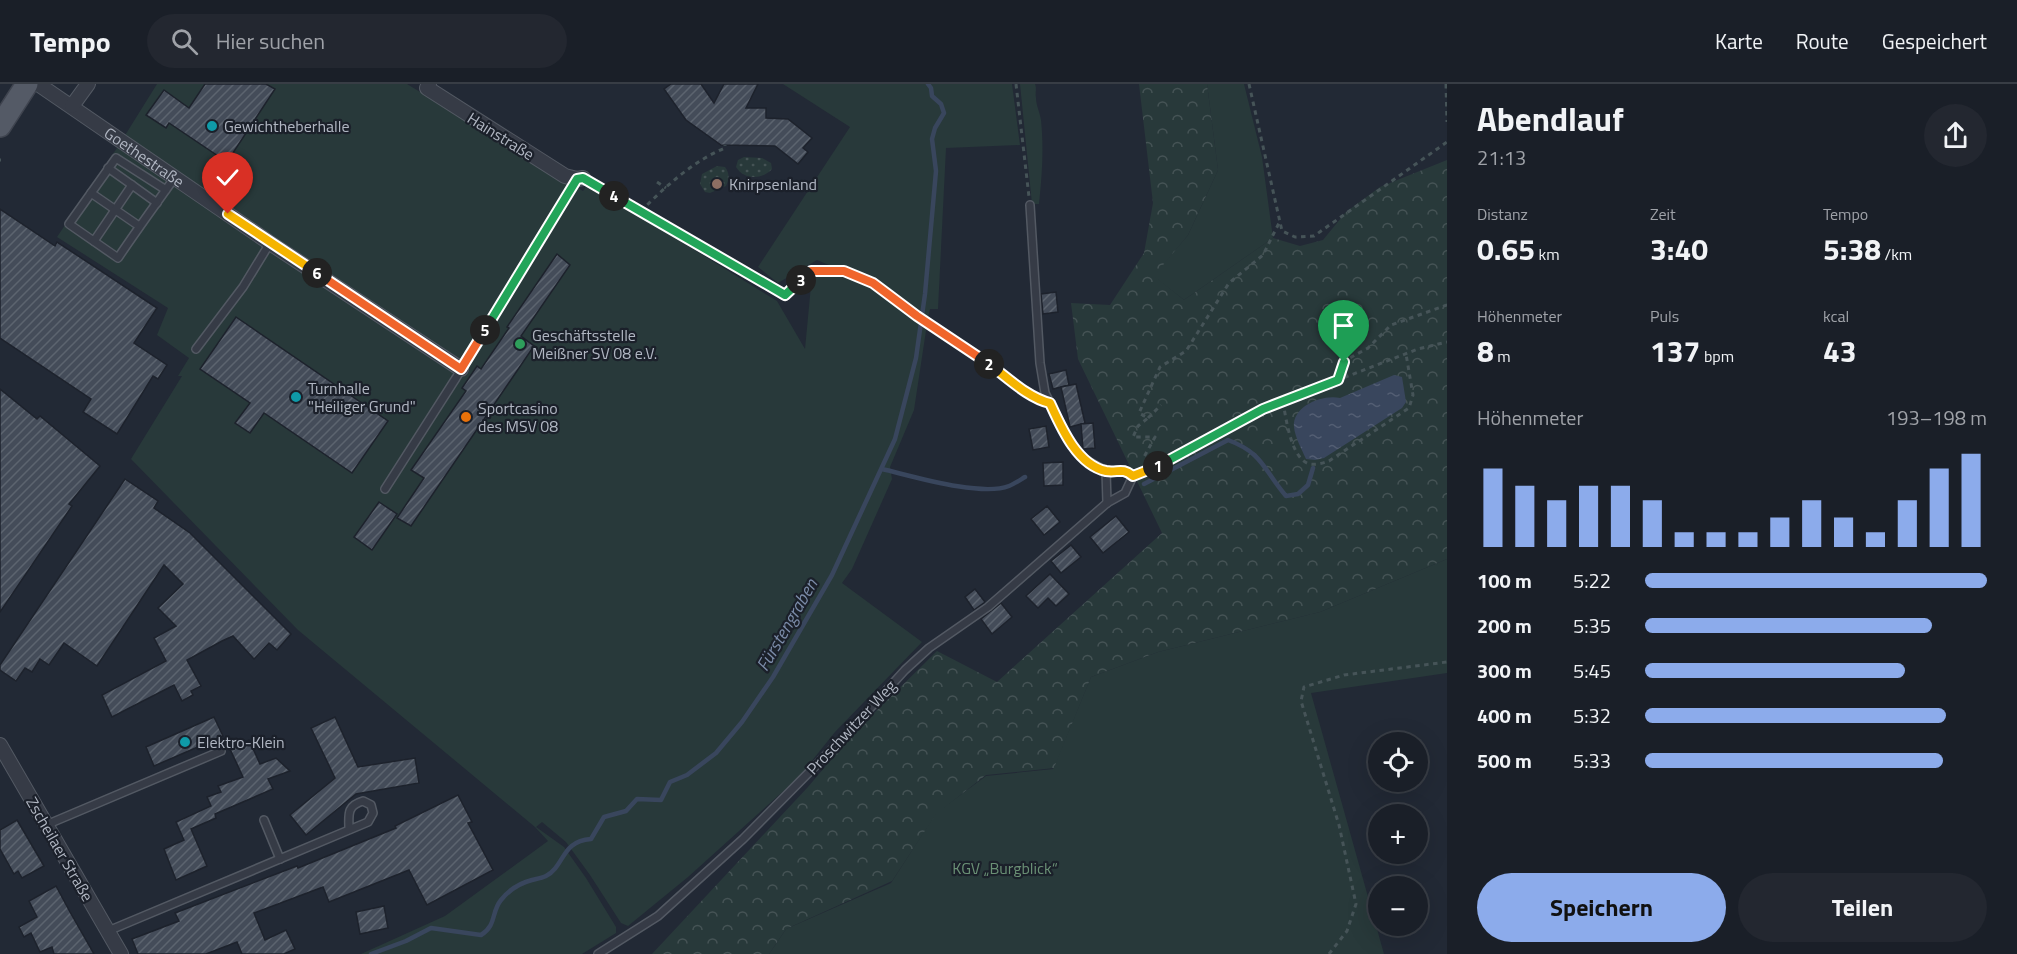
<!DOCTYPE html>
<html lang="de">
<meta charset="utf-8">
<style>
body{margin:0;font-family:"Titillium Web",sans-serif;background:#232730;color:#f1f3f6;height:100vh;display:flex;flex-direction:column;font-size:22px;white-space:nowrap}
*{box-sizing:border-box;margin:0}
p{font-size:20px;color:#9fa2a8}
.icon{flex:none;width:33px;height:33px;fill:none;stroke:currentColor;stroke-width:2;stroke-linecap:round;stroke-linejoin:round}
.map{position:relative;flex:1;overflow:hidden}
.side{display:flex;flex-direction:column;background:#1a1f28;width:570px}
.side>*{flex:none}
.controls{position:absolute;left:1368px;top:648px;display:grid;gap:12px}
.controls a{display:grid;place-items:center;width:60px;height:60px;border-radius:50%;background:#1a1f28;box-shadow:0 6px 24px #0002,0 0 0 2px #383d45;font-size:30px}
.pin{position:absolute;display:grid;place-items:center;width:51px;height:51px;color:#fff;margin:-62px -26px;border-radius:50% 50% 50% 0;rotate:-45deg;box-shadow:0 0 6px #0007}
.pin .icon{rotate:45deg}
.km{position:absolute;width:30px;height:30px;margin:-15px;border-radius:50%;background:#222;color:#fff;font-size:16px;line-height:30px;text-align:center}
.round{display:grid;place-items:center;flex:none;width:63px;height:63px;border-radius:32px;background:#232730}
.summary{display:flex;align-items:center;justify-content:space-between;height:102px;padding:0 30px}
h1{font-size:33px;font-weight:700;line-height:45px}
.metrics{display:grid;grid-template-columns:repeat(3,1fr);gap:9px;height:102px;padding:6px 30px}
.metrics div{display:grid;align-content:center}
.metrics b{font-size:30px;font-weight:700}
.metrics small{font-size:16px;font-weight:400}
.metrics p{font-size:16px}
.chart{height:168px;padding:12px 30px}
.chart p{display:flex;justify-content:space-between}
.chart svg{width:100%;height:108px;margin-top:6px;stroke:#8cabeb;stroke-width:6}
.cta{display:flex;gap:12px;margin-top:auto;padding:12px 30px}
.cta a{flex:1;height:69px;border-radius:36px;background:#8cabeb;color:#111;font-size:24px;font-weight:700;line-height:69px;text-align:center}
.cta a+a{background:#232730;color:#f1f3f6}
ul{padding:0 30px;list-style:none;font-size:20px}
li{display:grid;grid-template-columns:96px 72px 1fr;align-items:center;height:45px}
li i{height:15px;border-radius:8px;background:#8cabeb}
header{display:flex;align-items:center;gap:36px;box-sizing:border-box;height:84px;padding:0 30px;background:#1a1f28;border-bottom:2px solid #383d45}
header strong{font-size:28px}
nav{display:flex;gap:33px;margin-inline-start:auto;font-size:21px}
.search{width:420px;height:54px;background:#232730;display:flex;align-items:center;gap:15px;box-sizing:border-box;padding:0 21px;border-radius:33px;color:#9fa2a8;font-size:22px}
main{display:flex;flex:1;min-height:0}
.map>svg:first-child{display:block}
</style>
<header>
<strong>Tempo</strong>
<div class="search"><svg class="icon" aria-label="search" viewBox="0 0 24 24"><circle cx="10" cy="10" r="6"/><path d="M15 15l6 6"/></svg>Hier suchen</div>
<nav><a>Karte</a><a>Route</a><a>Gespeichert</a></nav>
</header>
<main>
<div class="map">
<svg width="1447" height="870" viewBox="0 0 1447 870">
<defs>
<pattern id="forest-crowns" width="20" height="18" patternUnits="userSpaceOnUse" patternTransform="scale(1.5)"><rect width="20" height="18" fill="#28393a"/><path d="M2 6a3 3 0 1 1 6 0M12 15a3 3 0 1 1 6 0" fill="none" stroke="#455355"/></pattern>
<pattern id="park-dots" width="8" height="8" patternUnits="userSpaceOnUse" patternTransform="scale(1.5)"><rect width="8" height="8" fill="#28393a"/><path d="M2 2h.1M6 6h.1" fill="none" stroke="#455355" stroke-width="1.8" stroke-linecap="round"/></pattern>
<pattern id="water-ripples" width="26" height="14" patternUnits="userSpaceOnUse" patternTransform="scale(1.5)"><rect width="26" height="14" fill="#39465d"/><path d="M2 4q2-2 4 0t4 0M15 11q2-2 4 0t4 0" fill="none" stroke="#535e73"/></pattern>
<pattern id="building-hatch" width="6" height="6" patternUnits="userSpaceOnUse" patternTransform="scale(1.5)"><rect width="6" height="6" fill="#444c59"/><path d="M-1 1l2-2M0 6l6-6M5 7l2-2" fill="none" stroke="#5c646f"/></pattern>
</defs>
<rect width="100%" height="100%" fill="#222935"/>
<g fill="#28393a">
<path d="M157,0H407L583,107L588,100L777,217L805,265L812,191L816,189L856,193L927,240L914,326L890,383L892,395L852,485L842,499L922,558L835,648L799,693L688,793L628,842L621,839L590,791L566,758L542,738L536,743L564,763L586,794L616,843V849L582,870H361L445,832L548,757L535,743L298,546L131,375L182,292H178L189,274L157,251L168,224L57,153L119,61Z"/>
<path d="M783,0H1012L1020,61L946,64L938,225H930L928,233L855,186L836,184L817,176L778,199L758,183L850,43Z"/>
<path d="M1020,0H1035C1037,5 1035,8 1036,14C1036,21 1040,29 1041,36C1044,65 1042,92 1039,120H1032Z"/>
<path d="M1207,0H1244L1262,73L1273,154L1184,216L1153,192L1188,151L1218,86Z"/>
<path d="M1447,475V589L1311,609L1384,870H769L786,845L891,799L936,729L986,692L1053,685L1091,593L1158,568L1320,528Z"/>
</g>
<path fill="url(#forest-crowns)" d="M1139,0H1207L1218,86L1188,151L1154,192L1184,216L1273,154L1300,162L1323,156L1346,128L1380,103L1447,76V475L1320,528L1158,568L1091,593L1054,684L986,691L936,730L892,797L786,845L769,870H652L808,703L852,651L937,567L997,598L1162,449L1078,275L1071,219L1110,221L1144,169L1153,119Z"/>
<g fill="url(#park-dots)">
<path d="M744,73L762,74L771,79L772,85C762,96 744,96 736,83L738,76Z"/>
<path d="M717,82L725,83C730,90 729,95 726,102L710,109L705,108L700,100L702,90Z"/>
</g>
<path fill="url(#water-ripples)" d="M1394,291L1402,293L1406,318L1402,324L1324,374L1315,376L1306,375C1302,366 1295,353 1294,343C1292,322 1323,310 1340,314Z"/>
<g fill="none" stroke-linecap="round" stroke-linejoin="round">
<g stroke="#39465d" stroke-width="4.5">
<path d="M882,385C912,392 981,413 1009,402C1014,400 1020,396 1025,393"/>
<path d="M1144,400L1228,356C1263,369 1263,385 1286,412L1298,410L1308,401L1313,384"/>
<path d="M371,870L406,857L431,844L481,851C497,841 491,828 501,816C509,806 520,799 532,796C536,795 542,794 546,792C565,782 561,757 591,755L604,733L626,727L637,715L661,716L670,698L687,691L716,669L742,638L773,593L832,491L895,355L916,274L925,210L936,87L932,55L935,44L944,29L941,20L932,12L931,4L928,0"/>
</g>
</g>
<g fill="url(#building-hatch)" stroke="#1d222c" stroke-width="1.5">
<path d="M205,0H266L275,5L227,78L169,39L166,44L146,31L164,6L189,24Z"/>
<path d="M671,0H701L714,19L724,0H758L746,24H766V34L788,35L812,54L803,64L808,68L798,80L775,62L721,61L686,36L664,5Z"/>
<path d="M0,125L55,162L57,158L157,224L134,259L167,281L158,295L153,292L117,350L83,328L91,315L0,254Z"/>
<path d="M557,170L570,181L521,252L534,262L411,442L397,434L424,394L411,386L466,307L462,304L477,282L481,285L509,244L507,243Z"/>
<path d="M1056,208L1058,228L1043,230L1041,210Z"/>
<path d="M236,233L388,337L352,389L264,329L250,349L235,339L250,319L200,285Z"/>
<path d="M1066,286L1069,301L1053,305L1049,290Z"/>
<path d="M1076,300L1085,339L1070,343L1061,303Z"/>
<path d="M0,305L37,335L40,332L100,382L69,420L72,422L0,528Z"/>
<path d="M1093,339L1095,364L1083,365L1081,340Z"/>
<path d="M1046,342L1049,363L1033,366L1029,345Z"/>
<path d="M1063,378V401L1044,402L1043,379Z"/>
<path d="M125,395L158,417L154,424L190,449L291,550L277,566L269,559L254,575L233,552L222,557L187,576L201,602L191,607L193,611L182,617L174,601L112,633L102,611L166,577L154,554L176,542L158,524L183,500L164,481L97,582L64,559L49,581L40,575L32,588L25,584L16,597L0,586V581Z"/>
<path d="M379,418L397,430L372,466L354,453Z"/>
<path d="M1047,422L1060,438L1044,451L1031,435Z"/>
<path d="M1116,432L1129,448L1103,469L1090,453Z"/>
<path d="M1071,461L1081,473L1061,489L1051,477Z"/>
<path d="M1050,490L1069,510L1056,522L1048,514L1038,524L1026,512Z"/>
<path d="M975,505L985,518L974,526L965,513Z"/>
<path d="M1001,519L1012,533L992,550L981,535Z"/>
<path d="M214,633L223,652L154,682L146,663Z"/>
<path d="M335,633L358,683L415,674L419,699L356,710L306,751L290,731L335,694L311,644Z"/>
<path d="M249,656L260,680L276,674L290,687L268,695L273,705L215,730L216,734L191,745L207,782L176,796L164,765L184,756L176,738L211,722L207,713L221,708L218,702L243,693L230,665Z"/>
<path d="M458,711L472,738L468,739L493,786L427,821L409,786L329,818L323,803L254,829L265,856L286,846L295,865L284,870H242L237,858L206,870H138L132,855L179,837L175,829L297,782L298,784L396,744L395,742Z"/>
<path d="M17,736L44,782L22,794L18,787L14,790L0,765V746Z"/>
<path d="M56,802L70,828L94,870H54L52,863L40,868L31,849L24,853L19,843L37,833L29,817Z"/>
<path d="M384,822L388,844L360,850L356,828Z"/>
</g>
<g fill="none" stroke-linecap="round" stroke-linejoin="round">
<defs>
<g id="lane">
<path d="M108,84L132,101"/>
<path d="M166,106L116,74L69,140L118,174C136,147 156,120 175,93"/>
<path d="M91,109L139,142"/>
<path d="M1030,121L1040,279L1045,309L1072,362L1084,375L1106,387"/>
<path d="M94,157L132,101L157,119"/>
<path d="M196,265L243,203L270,159"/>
<path d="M1106,387L1107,419"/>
<path d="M385,405L456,294L577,95"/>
<path d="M264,736L280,775"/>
<path d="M46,741L221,667"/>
<path d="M108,847C194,811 281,775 368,738L373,729L371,721L363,717C346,722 349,731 349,746"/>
<path d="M598,870L658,832L743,755L842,655L905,586L929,564L988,523L1107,419L1125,409L1133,392L1126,387H1106"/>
</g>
<g id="street">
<path id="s1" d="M38,0L270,159L461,285"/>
<path d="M429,0L427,4L565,92L577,95L583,94"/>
<path d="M72,22L88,0"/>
<path d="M0,661L121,870"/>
</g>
<path id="primary" d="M0,42L27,0"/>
</defs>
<use href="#lane" stroke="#535963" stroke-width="10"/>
<use href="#street" stroke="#535963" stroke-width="16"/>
<use href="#primary" stroke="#3f444f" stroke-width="24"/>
<g stroke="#465458" stroke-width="3" stroke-dasharray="4.5 4.5" stroke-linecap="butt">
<path d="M1016,0L1029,113"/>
<path d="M1249,0L1282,147L1295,153L1314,152L1447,58"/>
<path d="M1446,0L1447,38"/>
<path d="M0,76H1"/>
<path d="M657,98L666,104"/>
<path d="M594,100L785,211L811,187H844L873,199L917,232L1034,313"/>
<path d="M641,127C665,103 693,77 725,64V61"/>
<path d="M1338,296L1344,277L1368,264L1391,241L1447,221"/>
<path d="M1283,318C1286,334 1291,376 1310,380C1317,381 1323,379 1329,377L1409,324L1413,311L1406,270"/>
<path d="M1148,334L1161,321"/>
<path d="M1156,383V380L1144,373L1155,353H1133L1138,342L1148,334L1139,329L1160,283L1186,267L1229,199L1263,171L1279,139"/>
<path d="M1141,389L1156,383L1263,325L1418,265L1447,258"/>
<path d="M1329,870L1347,847L1356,820L1339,741L1301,617L1304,603L1344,591L1447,578"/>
</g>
<use href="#lane" stroke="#363b46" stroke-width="7"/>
<use href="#street" stroke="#363b46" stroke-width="14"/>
<use href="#primary" stroke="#545a66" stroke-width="21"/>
</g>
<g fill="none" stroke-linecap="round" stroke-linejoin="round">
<defs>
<path id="split-1" d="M1158,382L1263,325L1338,296L1344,278"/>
<path id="split-2" d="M989,280C1007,293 1028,314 1050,319C1061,343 1077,381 1106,387C1118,389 1122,383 1133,392L1158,382"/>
<path id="split-3" d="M801,196L811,187H844L873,199L917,232L989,280"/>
<path id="split-4" d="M614,112L785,211L801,196"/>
<path id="split-5" d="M485,246L577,95L583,94L614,112"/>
<path id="split-6" d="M317,189L461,285L485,246"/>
<path id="split-7" d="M228,130L317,189"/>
</defs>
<use href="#split-1" stroke="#fff" stroke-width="12"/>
<use href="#split-2" stroke="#fff" stroke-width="12"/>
<use href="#split-3" stroke="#fff" stroke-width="12"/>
<use href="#split-4" stroke="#fff" stroke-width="12"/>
<use href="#split-5" stroke="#fff" stroke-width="12"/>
<use href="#split-6" stroke="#fff" stroke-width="12"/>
<use href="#split-7" stroke="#fff" stroke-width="12"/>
<use href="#split-1" stroke="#22a559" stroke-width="8"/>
<use href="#split-2" stroke="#f5b400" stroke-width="8"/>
<use href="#split-3" stroke="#f0652b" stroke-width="8"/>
<use href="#split-4" stroke="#22a559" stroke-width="8"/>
<use href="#split-5" stroke="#22a559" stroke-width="8"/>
<use href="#split-6" stroke="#f0652b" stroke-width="8"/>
<use href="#split-7" stroke="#f5b400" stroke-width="8"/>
</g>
<g fill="#0f9aa8" stroke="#1b202a" stroke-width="2">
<circle cx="212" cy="42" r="6"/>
<circle cx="296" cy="313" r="6"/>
<circle cx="185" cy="658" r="6"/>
</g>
<circle fill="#8d6e63" stroke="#1b202a" stroke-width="2" cx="717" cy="100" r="6"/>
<circle fill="#2e9e5b" stroke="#1b202a" stroke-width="2" cx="520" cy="260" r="6"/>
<circle fill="#e8710a" stroke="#1b202a" stroke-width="2" cx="466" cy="333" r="6"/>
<g text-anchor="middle" stroke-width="4.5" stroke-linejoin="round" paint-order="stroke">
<g font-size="16" fill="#b0b6c2" stroke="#1b202a" text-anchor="start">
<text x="224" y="48">Gewichtheberhalle</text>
<text x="729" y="106">Knirpsenland</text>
<text x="532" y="257">Geschäftsstelle<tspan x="532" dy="18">Meißner SV 08 e.V.</tspan></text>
<text x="308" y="310">Turnhalle<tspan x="308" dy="18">"Heiliger Grund"</tspan></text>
<text x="478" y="330">Sportcasino<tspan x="478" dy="18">des MSV 08</tspan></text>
<text x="197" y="664">Elektro-Klein</text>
</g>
<g font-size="16" fill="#b0b6c2" stroke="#1b202a">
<text transform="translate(501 52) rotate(32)" y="6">Hainstraße</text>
<text dy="6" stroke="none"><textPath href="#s1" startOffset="129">Goethestraße</textPath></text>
<text transform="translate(851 643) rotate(-47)" y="6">Proschwitzer Weg</text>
<text transform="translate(60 765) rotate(60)" y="6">Zscheilaer Straße</text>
</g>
<g font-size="16" fill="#6a9075" stroke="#1b202a">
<text x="1005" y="790">KGV „Burgblick“</text>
</g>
<g font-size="18" font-style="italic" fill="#7b8ba8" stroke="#1b202a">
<text transform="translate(787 541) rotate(-60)" y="6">Fürstengraben</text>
</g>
</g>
</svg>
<div class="controls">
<a><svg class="icon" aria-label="locate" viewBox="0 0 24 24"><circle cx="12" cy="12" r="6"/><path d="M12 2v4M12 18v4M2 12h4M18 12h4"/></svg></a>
<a>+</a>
<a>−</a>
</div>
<div class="pin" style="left:1344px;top:278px;background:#1e9e55"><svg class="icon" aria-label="arrive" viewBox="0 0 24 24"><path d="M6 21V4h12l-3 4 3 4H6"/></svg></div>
<div class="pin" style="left:228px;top:130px;background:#d93025"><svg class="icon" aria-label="check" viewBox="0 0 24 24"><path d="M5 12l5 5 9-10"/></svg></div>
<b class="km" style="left:1158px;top:382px">1</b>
<b class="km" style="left:989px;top:280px">2</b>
<b class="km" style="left:801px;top:196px">3</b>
<b class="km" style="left:614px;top:112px">4</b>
<b class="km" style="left:485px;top:246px">5</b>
<b class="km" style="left:317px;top:189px">6</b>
</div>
<section class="side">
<div class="summary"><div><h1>Abendlauf</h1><p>21:13</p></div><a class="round"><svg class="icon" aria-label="share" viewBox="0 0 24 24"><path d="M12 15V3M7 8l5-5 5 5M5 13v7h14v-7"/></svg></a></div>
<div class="metrics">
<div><p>Distanz</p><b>0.65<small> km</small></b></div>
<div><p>Zeit</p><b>3:40</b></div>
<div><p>Tempo</p><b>5:38<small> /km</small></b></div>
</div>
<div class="metrics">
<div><p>Höhenmeter</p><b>8<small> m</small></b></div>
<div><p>Puls</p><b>137<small> bpm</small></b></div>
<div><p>kcal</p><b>43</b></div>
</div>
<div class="chart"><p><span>Höhenmeter</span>193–198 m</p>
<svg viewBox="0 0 160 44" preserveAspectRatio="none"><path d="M5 44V12M15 44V19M25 44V25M35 44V19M45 44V19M55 44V25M65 44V38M75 44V38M85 44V38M95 44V32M105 44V25M115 44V32M125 44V38M135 44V25M145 44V12M155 44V6"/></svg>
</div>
<ul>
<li><b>100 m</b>5:22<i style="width:100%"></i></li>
<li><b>200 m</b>5:35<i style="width:84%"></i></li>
<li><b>300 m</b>5:45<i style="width:76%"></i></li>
<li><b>400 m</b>5:32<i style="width:88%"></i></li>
<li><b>500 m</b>5:33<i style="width:87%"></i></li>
</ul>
<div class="cta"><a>Speichern</a><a>Teilen</a></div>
</section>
</main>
